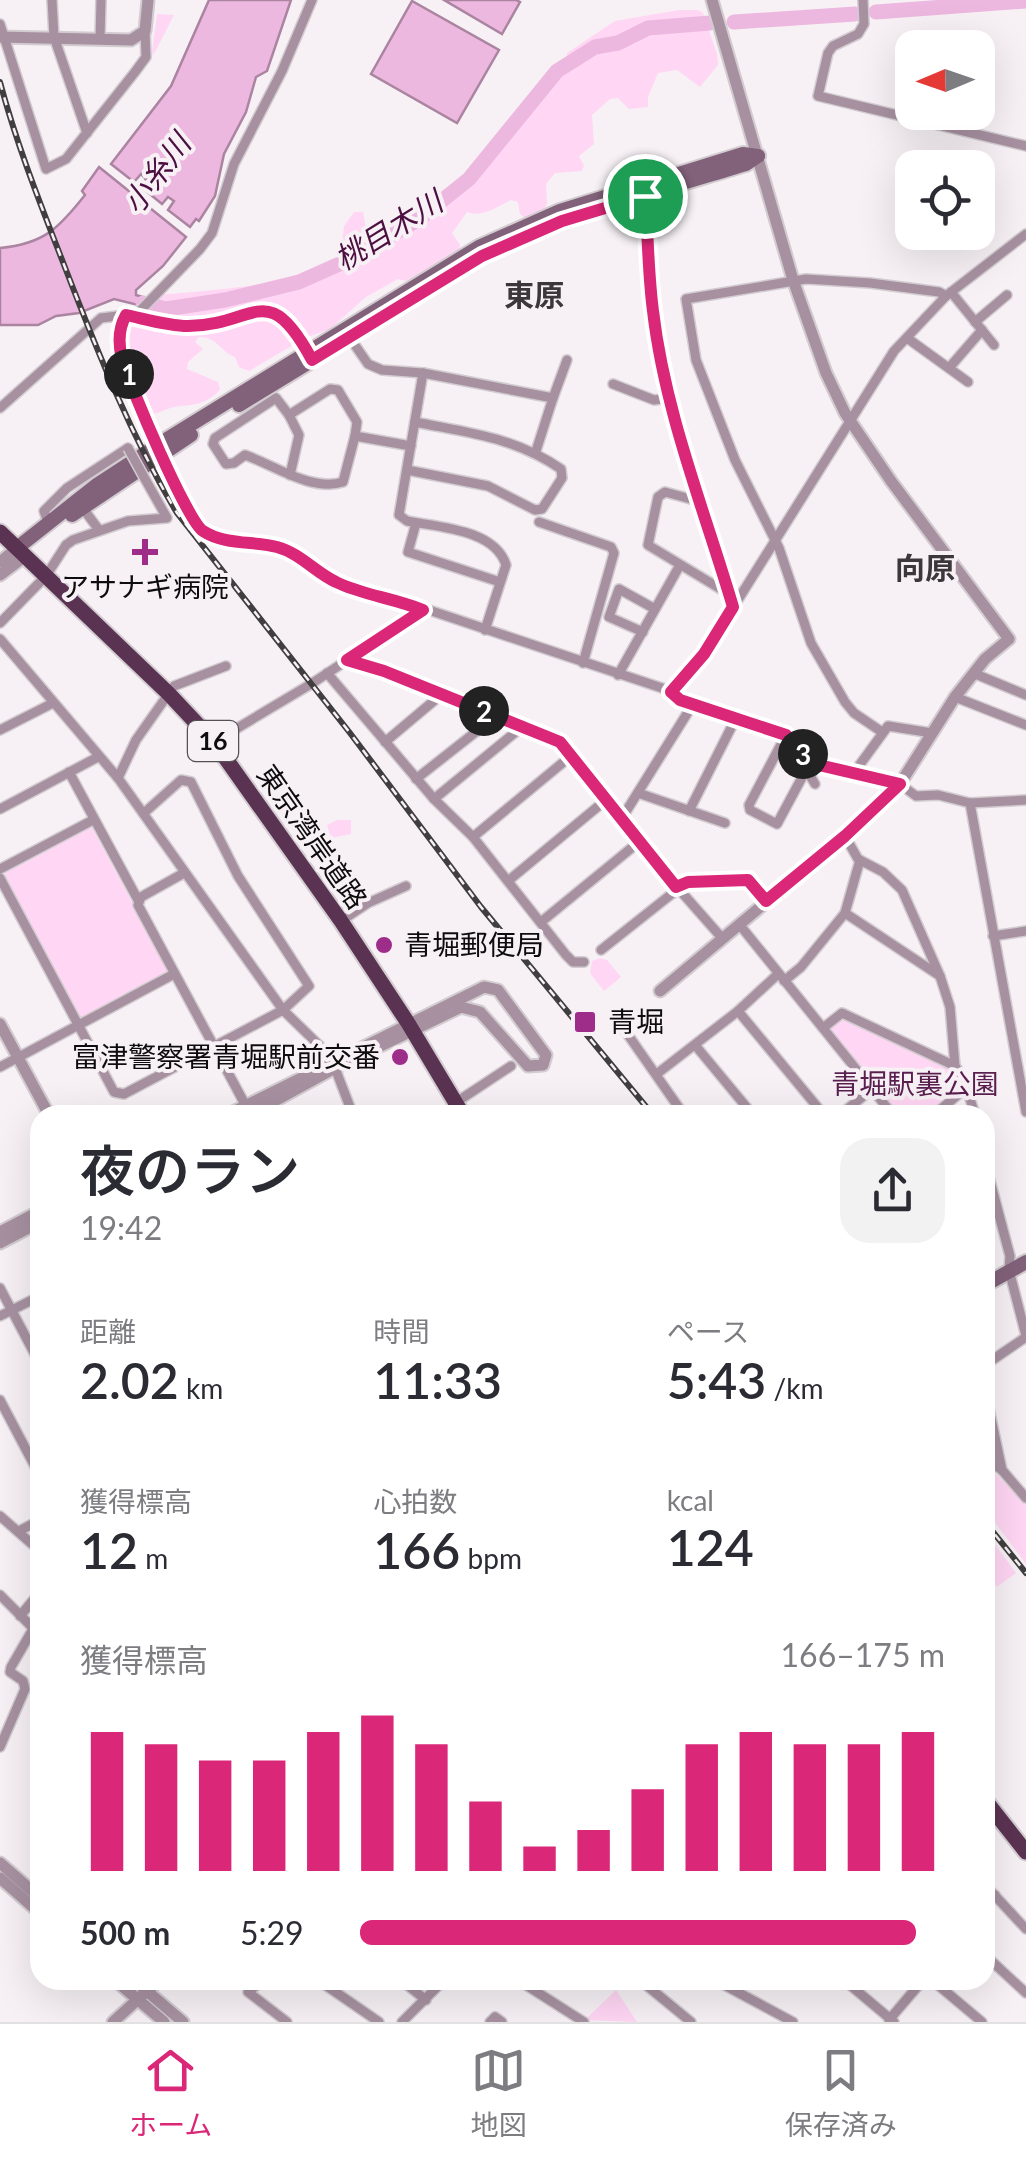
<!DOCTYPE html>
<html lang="ja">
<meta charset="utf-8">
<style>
body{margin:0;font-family:Lato,"Noto Sans JP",sans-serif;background:#f2f2f3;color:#2b2b33;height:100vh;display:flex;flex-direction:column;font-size:38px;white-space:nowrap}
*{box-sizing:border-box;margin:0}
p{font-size:32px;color:#7c7c81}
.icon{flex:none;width:55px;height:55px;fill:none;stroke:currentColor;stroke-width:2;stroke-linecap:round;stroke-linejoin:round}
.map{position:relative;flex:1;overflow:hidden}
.drawer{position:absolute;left:30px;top:1105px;width:965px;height:885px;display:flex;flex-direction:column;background:#fff;border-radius:30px;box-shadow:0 10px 40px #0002}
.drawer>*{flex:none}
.needle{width:65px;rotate:268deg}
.tools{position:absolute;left:895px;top:30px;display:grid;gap:20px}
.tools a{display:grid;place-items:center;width:100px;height:100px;border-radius:20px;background:#fff;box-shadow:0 10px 40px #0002;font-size:50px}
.pin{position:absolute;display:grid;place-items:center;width:85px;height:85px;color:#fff;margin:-42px;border:5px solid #fff;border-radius:50%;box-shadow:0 2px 10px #0007}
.km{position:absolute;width:50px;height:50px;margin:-25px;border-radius:50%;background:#222;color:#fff;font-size:28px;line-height:50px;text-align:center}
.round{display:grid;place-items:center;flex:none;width:105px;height:105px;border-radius:30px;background:#f2f2f3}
.head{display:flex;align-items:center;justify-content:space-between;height:170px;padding:0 50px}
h1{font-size:55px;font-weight:600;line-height:75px}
.figures{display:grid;grid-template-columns:repeat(3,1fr);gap:15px;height:170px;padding:10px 50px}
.figures div{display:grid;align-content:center}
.figures b{font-size:50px;font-weight:600}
.figures small{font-size:28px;font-weight:400}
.figures p{font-size:28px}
.chart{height:280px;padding:20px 50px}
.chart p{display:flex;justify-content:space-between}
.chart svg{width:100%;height:180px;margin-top:10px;stroke:#db2777;stroke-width:6}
ul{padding:0 50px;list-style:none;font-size:32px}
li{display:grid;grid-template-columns:160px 120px 1fr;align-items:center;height:75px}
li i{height:25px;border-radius:12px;background:#db2777}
.menu{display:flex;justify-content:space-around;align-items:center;height:140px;border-top:2px solid #e1e1e2;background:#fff;font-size:28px;color:#7c7c81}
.menu a{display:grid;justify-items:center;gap:5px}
.menu .on{color:#db2777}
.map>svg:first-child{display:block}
</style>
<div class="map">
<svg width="1026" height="2022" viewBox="0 0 1026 2022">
<rect width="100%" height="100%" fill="#f7f1f5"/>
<g fill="#ffd6f4">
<path d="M679,10H698L703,13L717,54L718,65L700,87L677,70L658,73L648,97V107L629,109L618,98L610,99L592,115L594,144L579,156L584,166L582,171L555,173L546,184L547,203L544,212L525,218L520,214L518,202L511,200C498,206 483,218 467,212L452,233L460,245L459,252L406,281L398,279L366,297L330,329L305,338L249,371L239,367L235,357C221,352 216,336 199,337L195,342L203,349L188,362L187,369L218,382L220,390C204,406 194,404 174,407C166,409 159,413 150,415C136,389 117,350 128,321L157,317L151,311L158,295C209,290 314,286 351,250L342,244L344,226L354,212H363L367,234C397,233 439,222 450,190L515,126L538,90L552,80L567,62V53L615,21Z"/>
<path d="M157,14L174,15L153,56L152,51Z"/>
<path d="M337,820H351V834L331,838L327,825Z"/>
<path d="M91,826L169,971L168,974L83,1018L79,1017L5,876L6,871Z"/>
<path d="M600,958L607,960L621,977L604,991L590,973L592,961Z"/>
<path d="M842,1016L954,1069L963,1086L930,1115H900L826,1029Z"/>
<path d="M994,1472L1026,1505V1564L985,1509V1473Z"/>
<path d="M985,1531L1016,1573L998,1586L985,1584Z"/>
<path d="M616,1990L637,2022L585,2020Z"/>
</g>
<g fill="#edb8df" stroke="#aa84a0" stroke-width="2.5">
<path d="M209,0H291L267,71L256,77L246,112L224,154L215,196L199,221L196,219L190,227L168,210L174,201L168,197L162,204L140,186L146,179L141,174L134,182L111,164L171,86Z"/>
<path d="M444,0H516L520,2L502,34Z"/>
<path d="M412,1L499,50L457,123L371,74Z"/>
<path d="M99,167L186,237L163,266L136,290V295L146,298L138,305L114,299L79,313L56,316L38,325H0V248C44,244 59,228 85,195L82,191Z"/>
</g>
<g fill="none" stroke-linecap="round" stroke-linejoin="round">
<g stroke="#edb8df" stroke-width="15">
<path d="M876,12L1026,1"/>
<path d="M734,22L855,14"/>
<path d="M143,303L166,309L225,300L299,282L353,258L419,219L469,179L557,71L595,47L618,43L648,28L710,23"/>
</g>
<defs>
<g id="minor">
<path d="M52,0L54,37L87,133"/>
<path d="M863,0L864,24L858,34L833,46L828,53L818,96L1026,146"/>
<path d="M0,24L46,169L66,159L135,72L146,57L145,31"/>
<path d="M100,39L101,0"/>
<path d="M645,196C649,234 648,273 653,311C665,412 704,509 733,607"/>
<path d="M951,292L994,345"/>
<path d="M126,315C106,351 141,405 155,440"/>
<path d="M134,317L200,249L212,233L234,164L282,71L312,0"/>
<path d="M975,322L1007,295"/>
<path d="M350,338L368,364L382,370L423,373L553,398L536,451"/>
<path d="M907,338L968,382"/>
<path d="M949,368L982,330"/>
<path d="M423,373L399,515L407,521C437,527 495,529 506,565L485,630"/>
<path d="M613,384L654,400L670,398"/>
<path d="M553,398L567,360"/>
<path d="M0,408L101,318L126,315L188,326L257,310L280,315L297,332L309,353"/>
<path d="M289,415L276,398L215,438L213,444L226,464L234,463L245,455C274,465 311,492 343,482L355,436"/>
<path d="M169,466L173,484L200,530L220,538L281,548L322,571L332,581L384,595L671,691L681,700L786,735L815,784"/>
<path d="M407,470L488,486L535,510L542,509L562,478L561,469C514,437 469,433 415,422"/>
<path d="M290,475L299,435L289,415L330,389L338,390L357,422L355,436L411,446"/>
<path d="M698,501L665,492L658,497L648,545L729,594"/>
<path d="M82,507L99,530"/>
<path d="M48,522L44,511L67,488L128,448"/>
<path d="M539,522L611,547L614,553L583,663"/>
<path d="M416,523L408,552L500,582"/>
<path d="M0,623L46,576L66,545L73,540L128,521L167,518L145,479"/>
<path d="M643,632L609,617L619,589L655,609"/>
<path d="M0,639L118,778L283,1010L324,1050L329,1062"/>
<path d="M347,660L383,671L560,742L677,887L722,938"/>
<path d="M327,673L434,799L473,837L566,955L573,962H584"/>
<path d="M973,673L1026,695"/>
<path d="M618,675L680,565"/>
<path d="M671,691L704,654L894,351L946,296L1026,234"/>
<path d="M955,697L1026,725"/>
<path d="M0,730L53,703"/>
<path d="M882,732L854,713L845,702L811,643L779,548L735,460L696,360L686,299L806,279L870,283L939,292L946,296"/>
<path d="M786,735L749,805L750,810L777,824L806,770"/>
<path d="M214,742L311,684L423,610"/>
<path d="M385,742L442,694"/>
<path d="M801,752L823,766L900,784L916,796L938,795L970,803L1026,800"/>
<path d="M69,772L138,900"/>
<path d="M853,774L888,726L932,733"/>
<path d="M118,778L136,740L174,686L226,666"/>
<path d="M416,779L496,716"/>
<path d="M638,793L725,823"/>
<path d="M434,799L523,726"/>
<path d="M970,803L1026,1112"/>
<path d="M0,809L98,757"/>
<path d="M689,811L736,718"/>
<path d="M622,818L693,704"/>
<path d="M845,836L858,859L883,872L902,890L940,976L950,1007L955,1066L964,1079L975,1115"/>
<path d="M473,837L572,755"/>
<path d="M0,869L93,820"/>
<path d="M184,873L141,897L138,905L247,1108"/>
<path d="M0,878L114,1092L124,1094L283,1010L309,986L238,876L191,782L181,780L144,813"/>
<path d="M508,881L607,799"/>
<path d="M845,913L940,976"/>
<path d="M341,921L368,903L406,886"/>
<path d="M541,922L640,841"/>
<path d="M739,924L893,1115"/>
<path d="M993,936L1026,931"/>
<path d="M601,950L688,881L748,880L766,901"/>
<path d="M784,981L801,967L845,913L860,860"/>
<path d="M738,1011L824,1115"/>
<path d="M625,1017L623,1024L626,1032L684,1115"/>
<path d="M823,1028L842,1013L955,1066"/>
<path d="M695,1045L753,1115"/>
<path d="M0,1067L174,974"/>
<path d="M335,1068L353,1115"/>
<path d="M658,1073L738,1011L778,974"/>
<path d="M455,1103L511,1066"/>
<path d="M840,1115L872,1089"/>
<path d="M934,1115L967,1087"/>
<path d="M985,1162L1010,1256L1009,1270L1026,1336"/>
<path d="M0,1288L40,1364"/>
<path d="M0,1316L40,1296"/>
<path d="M985,1365L1026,1337"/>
<path d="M985,1390L1002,1470L1026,1498"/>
<path d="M0,1400L40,1476"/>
<path d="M985,1458L1002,1470"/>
<path d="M0,1516L40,1551"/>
<path d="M19,1531L40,1520"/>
<path d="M0,1595L40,1635"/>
<path d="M20,1616L40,1592"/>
<path d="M0,1747L25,1689L23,1681L10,1672L11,1667L33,1629"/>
<path d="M985,1885L1026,1929"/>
<path d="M985,1907L995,1895"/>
<path d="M985,1955L1026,1993"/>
<path d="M263,1980L248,1992L287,2022"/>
<path d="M318,1980L379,2022"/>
<path d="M401,1980L426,2000"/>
<path d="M518,1980L584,2022"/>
<path d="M640,1980L691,2022"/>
<path d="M715,1980L793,2022"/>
<path d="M844,1980L894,2022"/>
<path d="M932,1980L982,2022"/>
<path d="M889,2020L923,1980"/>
<path d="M402,2022L444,1980"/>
<path d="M490,2022L495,2017L502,2022"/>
</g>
<g id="tertiary">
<path d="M0,37L131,40L145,31L148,0"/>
<path d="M0,562L17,548"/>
<path d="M0,575L25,556"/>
<path d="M660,991L845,836L900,784L955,697L985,659L1009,639L891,481L845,413L826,373L793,280L712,0"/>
<path d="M0,1024L49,1115"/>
<path d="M227,1115L484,987L498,990L546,1055L543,1065L528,1066L480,1012L461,1007L335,1068L249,1115"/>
<path d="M0,1232L40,1211"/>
<path d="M0,1243L40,1222"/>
<path d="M0,1863L40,1898"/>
<path d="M0,1878L40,1913"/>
<path d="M115,1980L164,2022"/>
<path d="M134,1980L183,2022"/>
<path d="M113,2022L159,1980"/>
</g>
<g id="secondary">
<path d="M239,405L483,256C566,215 657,191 746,164L758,156"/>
<path d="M72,515L191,435"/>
<path d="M17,548L98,484L164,441L479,247L560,211L743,154L758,156"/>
<path d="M985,1285L1026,1262"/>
</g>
<g id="trunk">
<path d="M0,532L169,694L214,742L341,921L408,1023L463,1115"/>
<path d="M985,1800L1026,1852"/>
</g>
</defs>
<use href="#minor" stroke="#d2ccd0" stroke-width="12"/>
<use href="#tertiary" stroke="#d2ccd0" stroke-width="15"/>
<use href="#secondary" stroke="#d2ccd0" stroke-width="18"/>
<use href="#trunk" stroke="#d2ccd0" stroke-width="19"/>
<use href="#minor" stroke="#a791a1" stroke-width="9"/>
<use href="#tertiary" stroke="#a791a1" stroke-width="11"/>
<use href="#secondary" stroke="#82627a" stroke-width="14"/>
<use href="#trunk" stroke="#5b3352" stroke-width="15"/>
<defs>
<g id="rail">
<path d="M0,82C17,146 42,208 66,270C98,353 131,436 177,513L350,733L481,907L653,1115"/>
<path d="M985,1522L1026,1573"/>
</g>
</defs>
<use href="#rail" stroke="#413e3f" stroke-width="6"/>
<use href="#rail" stroke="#f7f1f5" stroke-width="2.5" stroke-dasharray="8" stroke-linecap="butt"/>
<defs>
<g id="minor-bridge">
<path d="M155,440L169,466"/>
<path d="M128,448L145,479"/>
</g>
</defs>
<use href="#minor-bridge" stroke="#d2ccd0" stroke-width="12" stroke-linecap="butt"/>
<use href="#minor-bridge" stroke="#a791a1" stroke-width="9"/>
</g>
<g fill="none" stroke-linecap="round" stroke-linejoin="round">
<defs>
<path id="route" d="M645,196C648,234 648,273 653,311C665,413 704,509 733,607L704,654L671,692L680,700L786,735L809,758L823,766L900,784L845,836L766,901L748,880L688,882L676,887L560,742L384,671L347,660L423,610C394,598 362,595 336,582C316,573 300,553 277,547C254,541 224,545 203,531C187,521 129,384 122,359C118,343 118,329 126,315C145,319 168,326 188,326C255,326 267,276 312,360L482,256L562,221Z"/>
</defs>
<use href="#route" stroke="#fff" stroke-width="20"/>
<use href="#route" stroke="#db2777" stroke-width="12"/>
</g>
<g fill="#9e2d8a" stroke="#f7f1f5" stroke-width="4">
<path d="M140 537h10v10h10v10h-10v10h-10v-10h-10v-10h10z"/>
<circle cx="384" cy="945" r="10"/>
<rect x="573" y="1010" width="24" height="24" rx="5"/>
<circle cx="400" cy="1057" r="10"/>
</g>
<g text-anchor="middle" stroke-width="8" stroke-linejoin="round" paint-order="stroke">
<rect fill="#f7f1f5" stroke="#545153" stroke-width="2.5" x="188" y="721" width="50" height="40" rx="8"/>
<g font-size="25" font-weight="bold" fill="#0e0c0d">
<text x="213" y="750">16</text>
</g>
<g font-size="28" fill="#0e0c0d" stroke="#f7f1f5" text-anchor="start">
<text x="145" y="597" text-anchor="middle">アサナギ病院</text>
<text x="404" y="955">青堀郵便局</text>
<text x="608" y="1032">青堀</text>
<text x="380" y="1067" text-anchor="end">富津警察署青堀駅前交番</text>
</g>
<g font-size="28" fill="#0e0c0d" stroke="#f7f1f5">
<text transform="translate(312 837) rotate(55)" y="10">東京湾岸道路</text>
</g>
<g font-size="28" fill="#5a1e4f" stroke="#f7f1f5">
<text x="915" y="1094">青堀駅裏公園</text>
</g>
<g font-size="30" font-style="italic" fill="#4c0f41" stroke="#f7f1f5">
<text transform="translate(157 174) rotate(-53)" y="10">小糸川</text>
<text transform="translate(389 231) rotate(-32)" y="10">桃目木川</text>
</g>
<g font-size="30" font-weight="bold" fill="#3c373a" stroke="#f7f1f5">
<text x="534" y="306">東原</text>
<text x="925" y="579">向原</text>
</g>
</g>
</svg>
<div class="tools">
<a><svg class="needle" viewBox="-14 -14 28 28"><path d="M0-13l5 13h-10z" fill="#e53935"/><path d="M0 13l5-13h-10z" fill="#7c7c81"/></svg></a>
<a><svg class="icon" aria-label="locate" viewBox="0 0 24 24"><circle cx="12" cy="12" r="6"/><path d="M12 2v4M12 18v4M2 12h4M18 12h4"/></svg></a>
</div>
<div class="pin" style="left:645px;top:196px;background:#1e9e55"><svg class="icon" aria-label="arrive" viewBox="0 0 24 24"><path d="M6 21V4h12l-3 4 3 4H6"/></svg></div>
<b class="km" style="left:129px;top:374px">1</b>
<b class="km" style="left:484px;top:711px">2</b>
<b class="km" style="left:803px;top:754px">3</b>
<section class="drawer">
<div class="head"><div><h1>夜のラン</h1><p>19:42</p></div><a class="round"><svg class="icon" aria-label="share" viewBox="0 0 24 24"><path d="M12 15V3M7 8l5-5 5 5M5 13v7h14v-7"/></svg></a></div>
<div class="figures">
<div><p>距離</p><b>2.02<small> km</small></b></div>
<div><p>時間</p><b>11:33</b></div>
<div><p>ペース</p><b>5:43<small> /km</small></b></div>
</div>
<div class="figures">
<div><p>獲得標高</p><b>12<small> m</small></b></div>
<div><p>心拍数</p><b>166<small> bpm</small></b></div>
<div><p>kcal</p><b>124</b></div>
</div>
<div class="chart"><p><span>獲得標高</span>166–175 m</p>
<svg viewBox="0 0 160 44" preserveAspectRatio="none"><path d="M5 44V10M15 44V13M25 44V17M35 44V17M45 44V10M55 44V6M65 44V13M75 44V27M85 44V38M95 44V34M105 44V24M115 44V13M125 44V10M135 44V13M145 44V13M155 44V10"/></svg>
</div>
<ul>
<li><b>500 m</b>5:29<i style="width:95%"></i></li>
</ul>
</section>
</div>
<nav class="menu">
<a class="on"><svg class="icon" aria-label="home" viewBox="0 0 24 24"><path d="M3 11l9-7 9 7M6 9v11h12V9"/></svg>ホーム</a>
<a><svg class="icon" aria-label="map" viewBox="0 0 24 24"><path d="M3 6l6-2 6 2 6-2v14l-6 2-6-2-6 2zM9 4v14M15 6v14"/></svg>地図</a>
<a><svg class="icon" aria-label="saved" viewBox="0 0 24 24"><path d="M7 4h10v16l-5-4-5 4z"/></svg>保存済み</a>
</nav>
